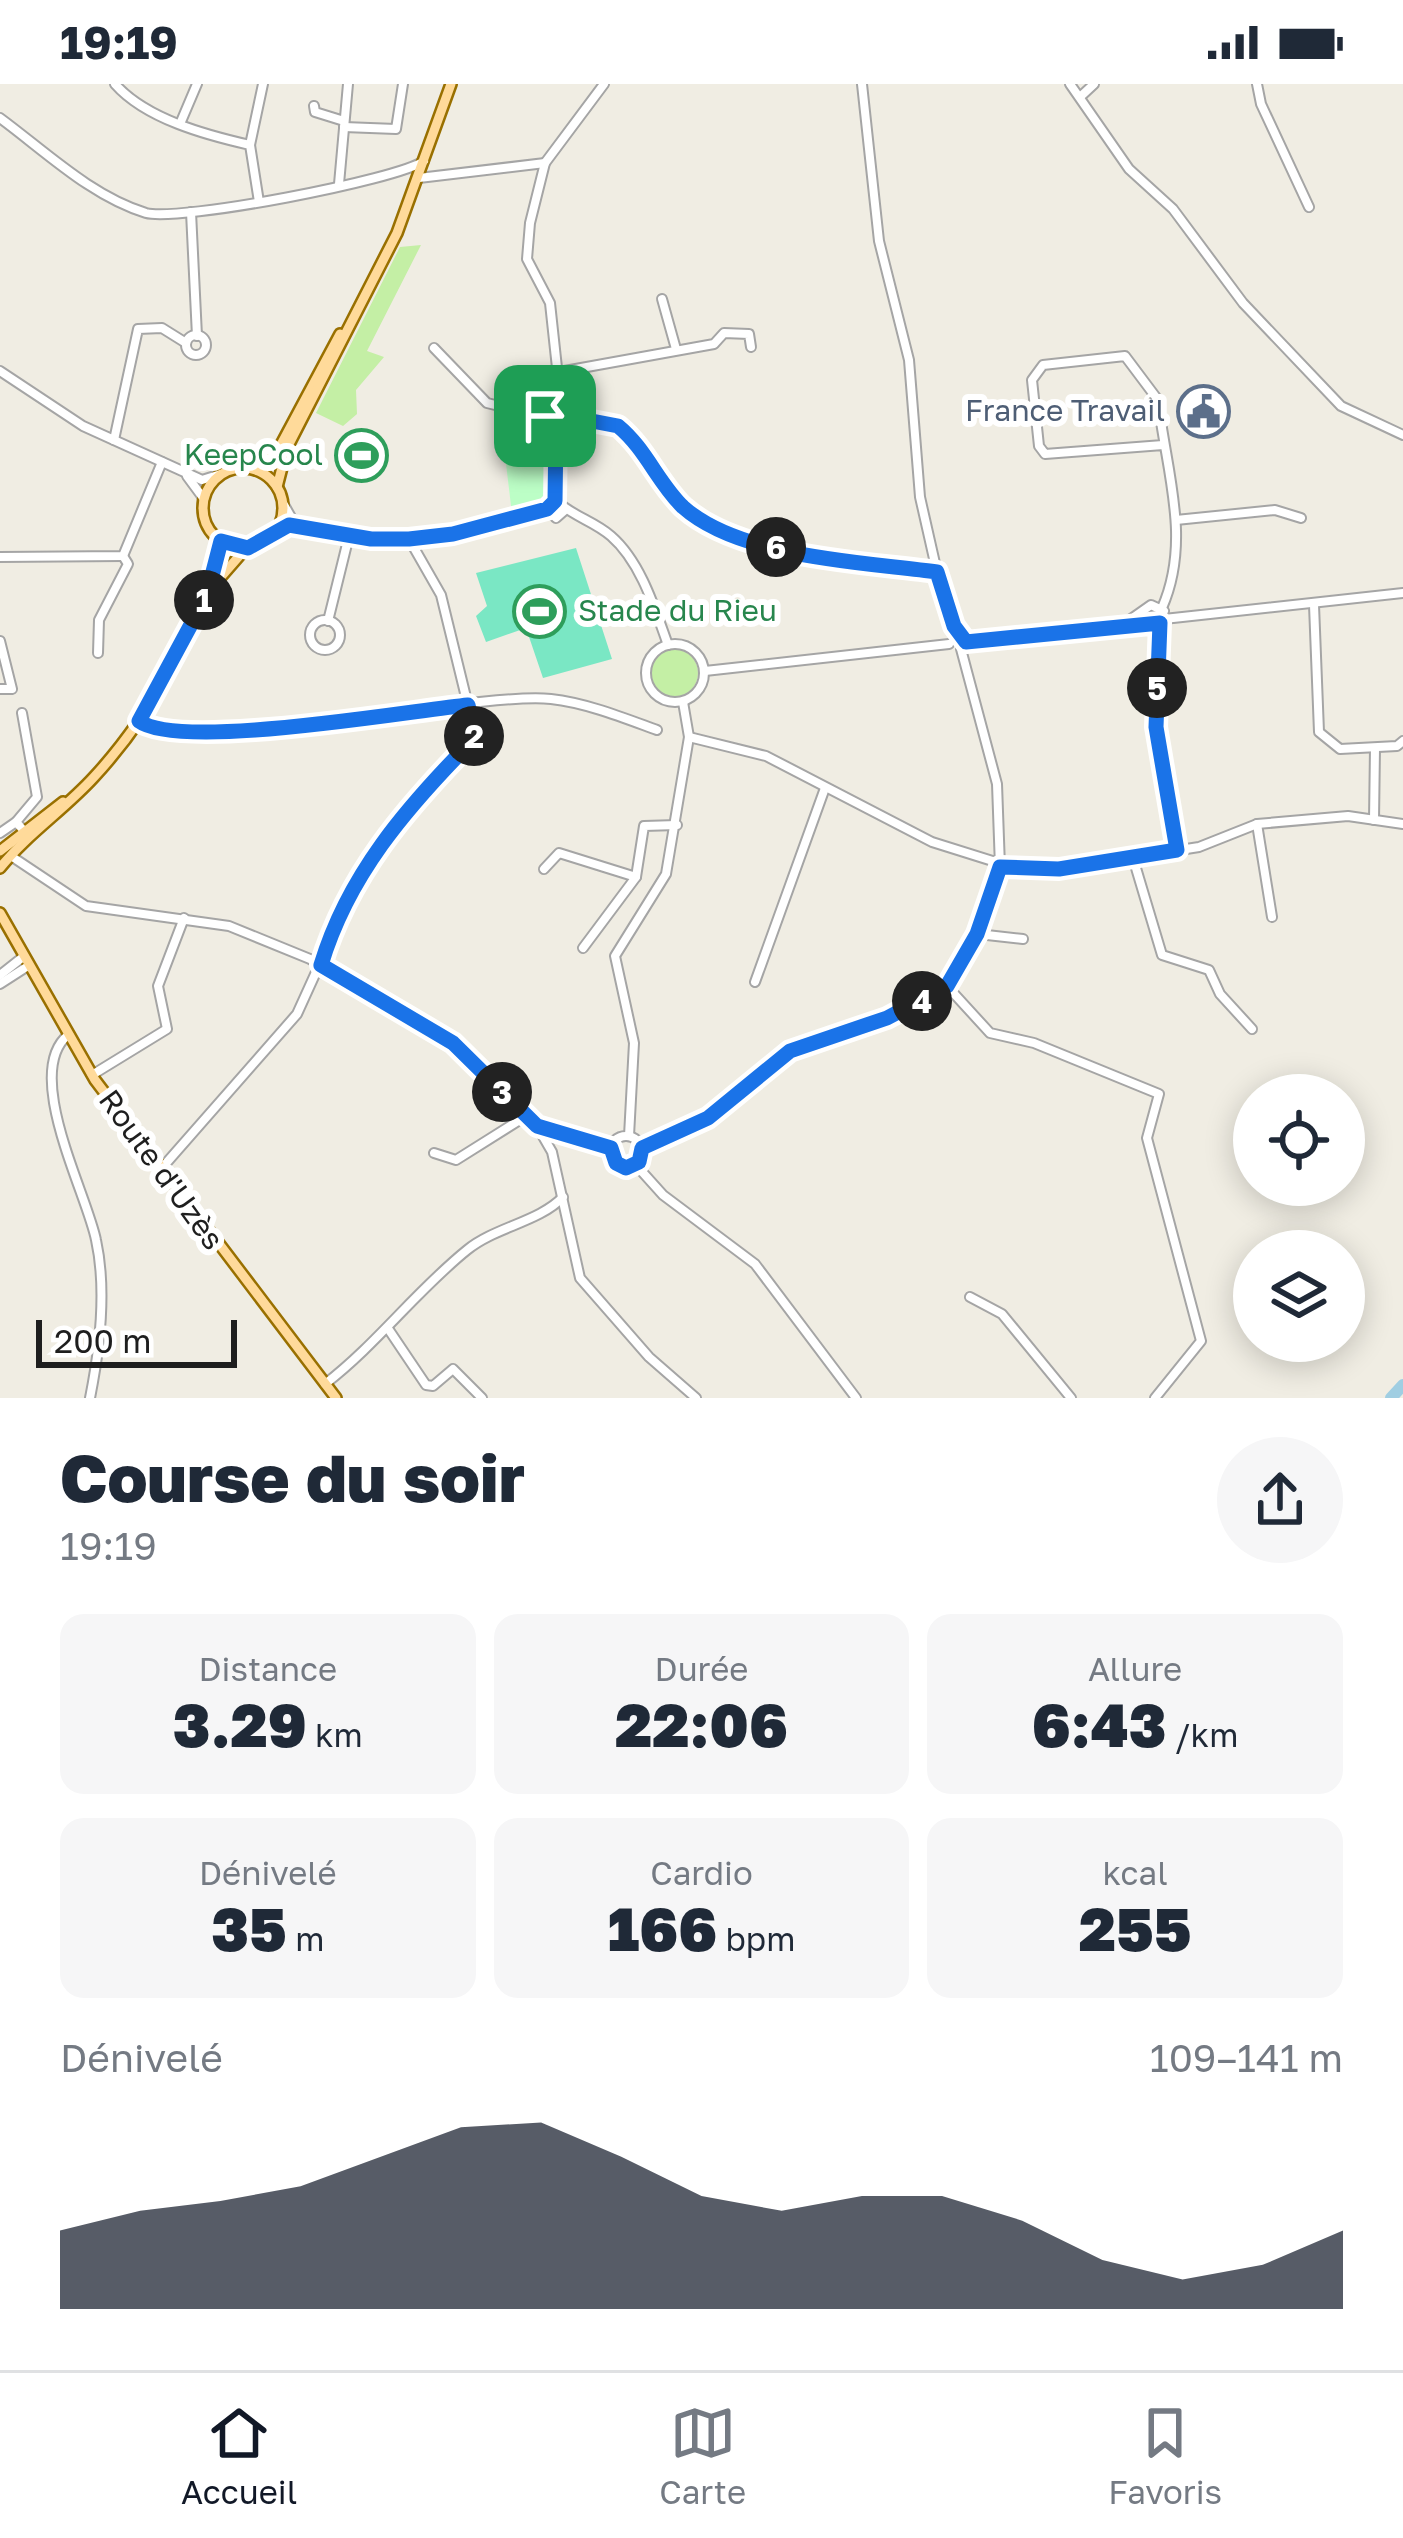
<!DOCTYPE html>
<html lang="fr">
<meta charset="utf-8">
<style>
body{margin:0;font-family:"Golos Text",sans-serif;background:#f6f6f7;color:#1f2937;height:100vh;display:flex;flex-direction:column;font-size:45px;white-space:nowrap}
*{box-sizing:border-box;margin:0}
p{font-size:39px;color:#747a83}
.icon{flex:none;width:66px;height:66px;fill:none;stroke:currentColor;stroke-width:2;stroke-linecap:round;stroke-linejoin:round}
.map{position:relative;height:1314px;overflow:hidden}
.side{display:flex;flex-direction:column;background:#fff;flex:1}
.side>*{flex:none}
.tools{position:absolute;left:1233px;top:990px;display:grid;gap:24px}
.tools a{display:grid;place-items:center;width:132px;height:132px;border-radius:50%;background:#fff;box-shadow:0 6px 30px #0003;font-size:60px}
.scale{position:absolute;left:36px;bottom:30px;width:201px;box-sizing:border-box;padding-left:12px;border:6px solid #1e1e1e;border-top:0;font-size:33px;line-height:42px;white-space:nowrap;color:#1e1e1e;-webkit-text-stroke:9px #fff;paint-order:stroke}
.pin{position:absolute;display:grid;place-items:center;width:102px;height:102px;color:#fff;margin:-51px;border-radius:24px;box-shadow:0 6px 18px #0006}
.km{position:absolute;width:60px;height:60px;margin:-30px;border-radius:50%;background:#222;color:#fff;font-size:33px;line-height:60px;text-align:center}
.round{display:grid;place-items:center;flex:none;width:126px;height:126px;border-radius:63px;background:#f6f6f7}
.overview{display:flex;align-items:center;justify-content:space-between;height:204px;padding:0 60px}
h1{font-size:66px;font-weight:800;line-height:90px}
.figures{display:grid;grid-template-columns:repeat(3,1fr);gap:18px;height:204px;padding:12px 60px}
.figures div{display:grid;align-content:center;border-radius:24px;background:#f6f6f7;text-align:center}
.figures b{font-size:60px;font-weight:800}
.figures small{font-size:33px;font-weight:400}
.figures p{font-size:33px}
.chart{height:336px;padding:24px 60px}
.chart p{display:flex;justify-content:space-between}
.chart svg{width:100%;height:216px;margin-top:12px;fill:#111827;opacity:.7}
.status{display:flex;justify-content:space-between;align-items:center;height:84px;padding:0 60px;background:#fff;direction:ltr}
.status svg{height:33px;fill:currentColor}
.tabs{display:flex;justify-content:space-around;align-items:center;height:168px;border-top:3px solid #e0e1e3;background:#fff;font-size:33px;color:#747a83}
.tabs a{display:grid;justify-items:center;gap:6px}
.tabs .current{color:#111827}
.map>svg:first-child{display:block}
</style>
<div class="status"><b>19:19</b><svg viewBox="0 0 49 12"><path d="M0 12V9h3v3zM5 12V6h3v6zM10 12V3h3v9zM15 12V0h3v12zM26 1h20v11H26zM47 4h2v5h-2z"/></svg></div>
<div class="map">
<svg width="1403" height="1314" viewBox="0 0 1403 1314">
<rect width="100%" height="100%" fill="#f0ede3"/>
<g fill="#c4efa5">
<path d="M421,161L367,267L384,273L356,306L357,330L343,342L316,329L400,163Z"/>
<circle cx="674" cy="589" r="24"/>
</g>
<path fill="#bcfec6" d="M501,338H535C547,355 561,404 540,419C532,424 520,427 512,430Z"/>
<path fill="#7ae7c4" d="M576,464L612,575L543,594L526,544L486,558L476,532L487,522L476,489Z"/>
<g fill="none" stroke-linecap="round" stroke-linejoin="round">
<path stroke="#a0cee2" stroke-width="12" d="M1391,1314L1403,1301"/>
<defs>
<g id="minor">
<path d="M115,0C146,35 206,51 250,61L259,118"/>
<path d="M862,0L879,157L909,276L920,413L937,488L956,549L966,558"/>
<path d="M1070,0L1129,85L1173,125L1243,219L1341,322L1403,351"/>
<path d="M1257,0L1261,20L1309,123"/>
<path d="M1080,13L1094,0"/>
<path d="M314,22L315,28L344,37"/>
<path d="M0,34C46,68 91,112 146,129C178,138 397,96 424,77"/>
<path d="M180,40L197,0"/>
<path d="M344,43L396,45L403,0"/>
<path d="M250,61L263,0"/>
<path d="M419,94L545,79"/>
<path d="M339,100L348,0"/>
<path d="M191,128L197,252"/>
<path d="M662,215L676,265"/>
<circle cx="196" cy="261" r="10"/>
<path d="M434,264L487,319L545,333"/>
<path d="M0,287L83,342L202,396L221,390"/>
<path d="M559,288L714,260L724,249L749,250L751,263"/>
<circle cx="558" cy="334" r="13"/>
<path d="M561,321L550,219L527,175L530,139L545,79L604,0"/>
<path d="M571,333L618,342C645,365 658,399 683,422C740,474 863,478 937,488"/>
<path d="M114,356L138,245L162,244L186,259"/>
<path d="M187,392L204,415"/>
<path d="M555,417L556,347"/>
<path d="M283,419L292,435L304,440"/>
<path d="M547,425L556,434L564,427"/>
<path d="M1176,436L1275,426L1301,434"/>
<path d="M275,447C303,431 347,454 378,455C436,457 491,442 547,425L557,417C572,432 594,437 611,452C641,478 655,525 668,561"/>
<path d="M0,473L123,472L162,378"/>
<path d="M1314,521L1319,648L1340,665L1397,662L1403,657"/>
<path d="M1162,524C1192,456 1166,387 1158,316L1125,272L1043,281L1032,296L1039,362L1045,370L1163,361"/>
<path d="M1164,535L1403,509"/>
<circle cx="325" cy="551" r="15"/>
<path d="M328,537L349,452"/>
<path d="M1159,539L1156,643L1177,766"/>
<path d="M0,557L12,605H0"/>
<path d="M966,558L1156,540L1164,527L1151,521L1124,540"/>
<circle cx="675" cy="589" r="29"/>
<path d="M98,569L99,536L128,480L123,472"/>
<path d="M705,587L949,560"/>
<path d="M139,637C193,676 467,607 551,615C587,619 624,634 657,646"/>
<path d="M689,653L766,672L932,758L1018,785H1059L1199,763L1257,740L1348,732L1403,740"/>
<path d="M1374,736L1375,664"/>
<path d="M16,738L37,713L22,629"/>
<path d="M1257,740L1272,833"/>
<path d="M0,749L16,738L25,748"/>
<path d="M11,772L86,822L229,842L310,875L434,946L537,1042L611,1064"/>
<path d="M1133,774L1162,871L1209,886L1220,910L1252,945"/>
<path d="M544,785L559,769L636,793"/>
<path d="M978,850L1023,855"/>
<path d="M583,864L636,793L644,742L677,741"/>
<path d="M0,891L23,873"/>
<path d="M755,898L825,704"/>
<path d="M0,900L28,882"/>
<path d="M947,902L990,949L1034,959L1159,1010L1147,1054L1201,1257L1155,1314"/>
<path d="M68,951C22,989 87,1110 96,1156C107,1206 100,1264 90,1314"/>
<path d="M92,991L167,945L158,902L184,834"/>
<path d="M537,1042L552,1068L580,1194L649,1273L696,1314"/>
<path d="M629,1052L634,959L615,872L666,790L689,653L683,618"/>
<circle cx="626" cy="1068" r="16"/>
<path d="M642,1064L708,1034L790,967L916,921L947,902L958,884L978,850L1000,783L997,700L961,565"/>
<path d="M434,1069L456,1076L526,1032"/>
<path d="M636,1081L663,1111L755,1180L856,1314"/>
<path d="M161,1085L297,930L367,776L407,722L475,650L441,511L409,455"/>
<path d="M970,1213L1002,1230L1071,1314"/>
<path d="M389,1246L426,1301L433,1302L453,1285L482,1314"/>
<path d="M325,1300C377,1260 416,1207 467,1166C495,1143 539,1138 563,1113"/>
</g>
<g id="major">
<circle cx="243" cy="424" r="40"/>
<path d="M256,386L277,368L340,250"/>
<path d="M277,403L287,364L397,149L451,0"/>
<path d="M213,502L247,463"/>
<path d="M0,767L63,718"/>
<path d="M0,784C26,751 65,725 94,693C147,636 208,534 221,457"/>
<path d="M0,829L95,996L336,1314"/>
</g>
</defs>
<use href="#minor" stroke="#a5a5a5" stroke-width="12"/>
<use href="#major" stroke="#997000" stroke-width="14"/>
<use href="#minor" stroke="#fff" stroke-width="8"/>
<use href="#major" stroke="#ffda9a" stroke-width="9"/>
</g>
<g fill="none" stroke-linecap="round" stroke-linejoin="round">
<defs>
<path id="route" d="M561,320L571,333L618,342C646,365 658,399 683,423C740,474 864,478 937,488L954,542L966,558L1160,539L1156,643L1177,766L1059,785L1000,783L977,850L947,902L887,934L790,967L708,1034L642,1064L639,1078L626,1084L616,1079L611,1064L537,1042L453,959L321,881C348,791 406,724 471,658L475,650L468,621C408,627 179,667 139,637L207,511L221,457L248,464L289,441L371,455H409L453,450L547,425L555,417L556,346L545,332L552,322Z"/>
</defs>
<use href="#route" stroke="#fff" stroke-width="24"/>
<use href="#route" stroke="#1a73e8" stroke-width="15"/>
</g>
<defs>
<symbol id="civic-ring" viewBox="-11 -11 22 22"><circle r="9.5" fill="#fff" stroke="#5c6f8a" stroke-width="1.5"/><path d="M-.6-6.5H3V-4.5H.6V-3L4-1V1h2V6H-6V1h2V-1L-.6-3ZM-1.2 2.5V6h2.4V2.5Z" fill="#5c6f8a"/></symbol>
<symbol id="stadium-ring" viewBox="-11 -11 22 22"><circle r="9.5" fill="#fff" stroke="#2e9e5b" stroke-width="1.5"/><path d="M0-5a6.5 5 0 1 0 0 10a6.5 5 0 1 0 0-10ZM-3.5-1.8h7v3.6h-7Z" fill="#2e9e5b"/></symbol>
</defs>
<g fill-rule="evenodd">
<use href="#civic-ring" x="1174" y="298" width="59" height="59"/>
<use href="#stadium-ring" x="332" y="342" width="59" height="59"/>
<use href="#stadium-ring" x="510" y="498" width="59" height="59"/>
</g>
<g text-anchor="middle" stroke-width="12" stroke-linejoin="round" paint-order="stroke">
<g font-size="30" fill="#4e5e75" stroke="#fff" text-anchor="end">
<text x="1165" y="337">France Travail</text>
</g>
<g font-size="30" fill="#27864d" stroke="#fff" text-anchor="end">
<text x="323" y="381">KeepCool</text>
<text x="578" y="537" text-anchor="start">Stade du Rieu</text>
</g>
<g font-size="30" fill="#1e1e1e" stroke="#fff">
<text transform="translate(161 1086) rotate(54)" y="10">Route d'Uzès</text>
</g>
</g>
</svg>
<div class="tools">
<a><svg class="icon" aria-label="locate" viewBox="0 0 24 24"><circle cx="12" cy="12" r="6"/><path d="M12 2v4M12 18v4M2 12h4M18 12h4"/></svg></a>
<a><svg class="icon" aria-label="layers" viewBox="0 0 24 24"><path d="M12 4l9 5-9 5-9-5zM3 14l9 5 9-5"/></svg></a>
</div>
<div class="scale">200 m</div>
<div class="pin" style="left:545px;top:332px;background:#1e9e55"><svg class="icon" aria-label="arrive" viewBox="0 0 24 24"><path d="M6 21V4h12l-3 4 3 4H6"/></svg></div>
<b class="km" style="left:204px;top:516px">1</b>
<b class="km" style="left:474px;top:652px">2</b>
<b class="km" style="left:502px;top:1008px">3</b>
<b class="km" style="left:922px;top:917px">4</b>
<b class="km" style="left:1157px;top:604px">5</b>
<b class="km" style="left:776px;top:463px">6</b>
</div>
<section class="side">
<div class="overview"><div><h1>Course du soir</h1><p>19:19</p></div><a class="round"><svg class="icon" aria-label="share" viewBox="0 0 24 24"><path d="M12 15V3M7 8l5-5 5 5M5 13v7h14v-7"/></svg></a></div>
<div class="figures">
<div><p>Distance</p><b>3.29<small> km</small></b></div>
<div><p>Durée</p><b>22:06</b></div>
<div><p>Allure</p><b>6:43<small> /km</small></b></div>
</div>
<div class="figures">
<div><p>Dénivelé</p><b>35<small> m</small></b></div>
<div><p>Cardio</p><b>166<small> bpm</small></b></div>
<div><p>kcal</p><b>255</b></div>
</div>
<div class="chart"><p><span>Dénivelé</span>109–141 m</p>
<svg viewBox="0 0 160 44" preserveAspectRatio="none"><path d="M0 44V28L10 24L20 22L30 19L40 13L50 7L60 6L70 13L80 21L90 24L100 21L110 21L120 26L130 34L140 38L150 35L160 28V44z"/></svg>
</div>
</section>
<nav class="tabs">
<a class="current"><svg class="icon" aria-label="home" viewBox="0 0 24 24"><path d="M3 11l9-7 9 7M6 9v11h12V9"/></svg>Accueil</a>
<a><svg class="icon" aria-label="map" viewBox="0 0 24 24"><path d="M3 6l6-2 6 2 6-2v14l-6 2-6-2-6 2zM9 4v14M15 6v14"/></svg>Carte</a>
<a><svg class="icon" aria-label="saved" viewBox="0 0 24 24"><path d="M7 4h10v16l-5-4-5 4z"/></svg>Favoris</a>
</nav>
